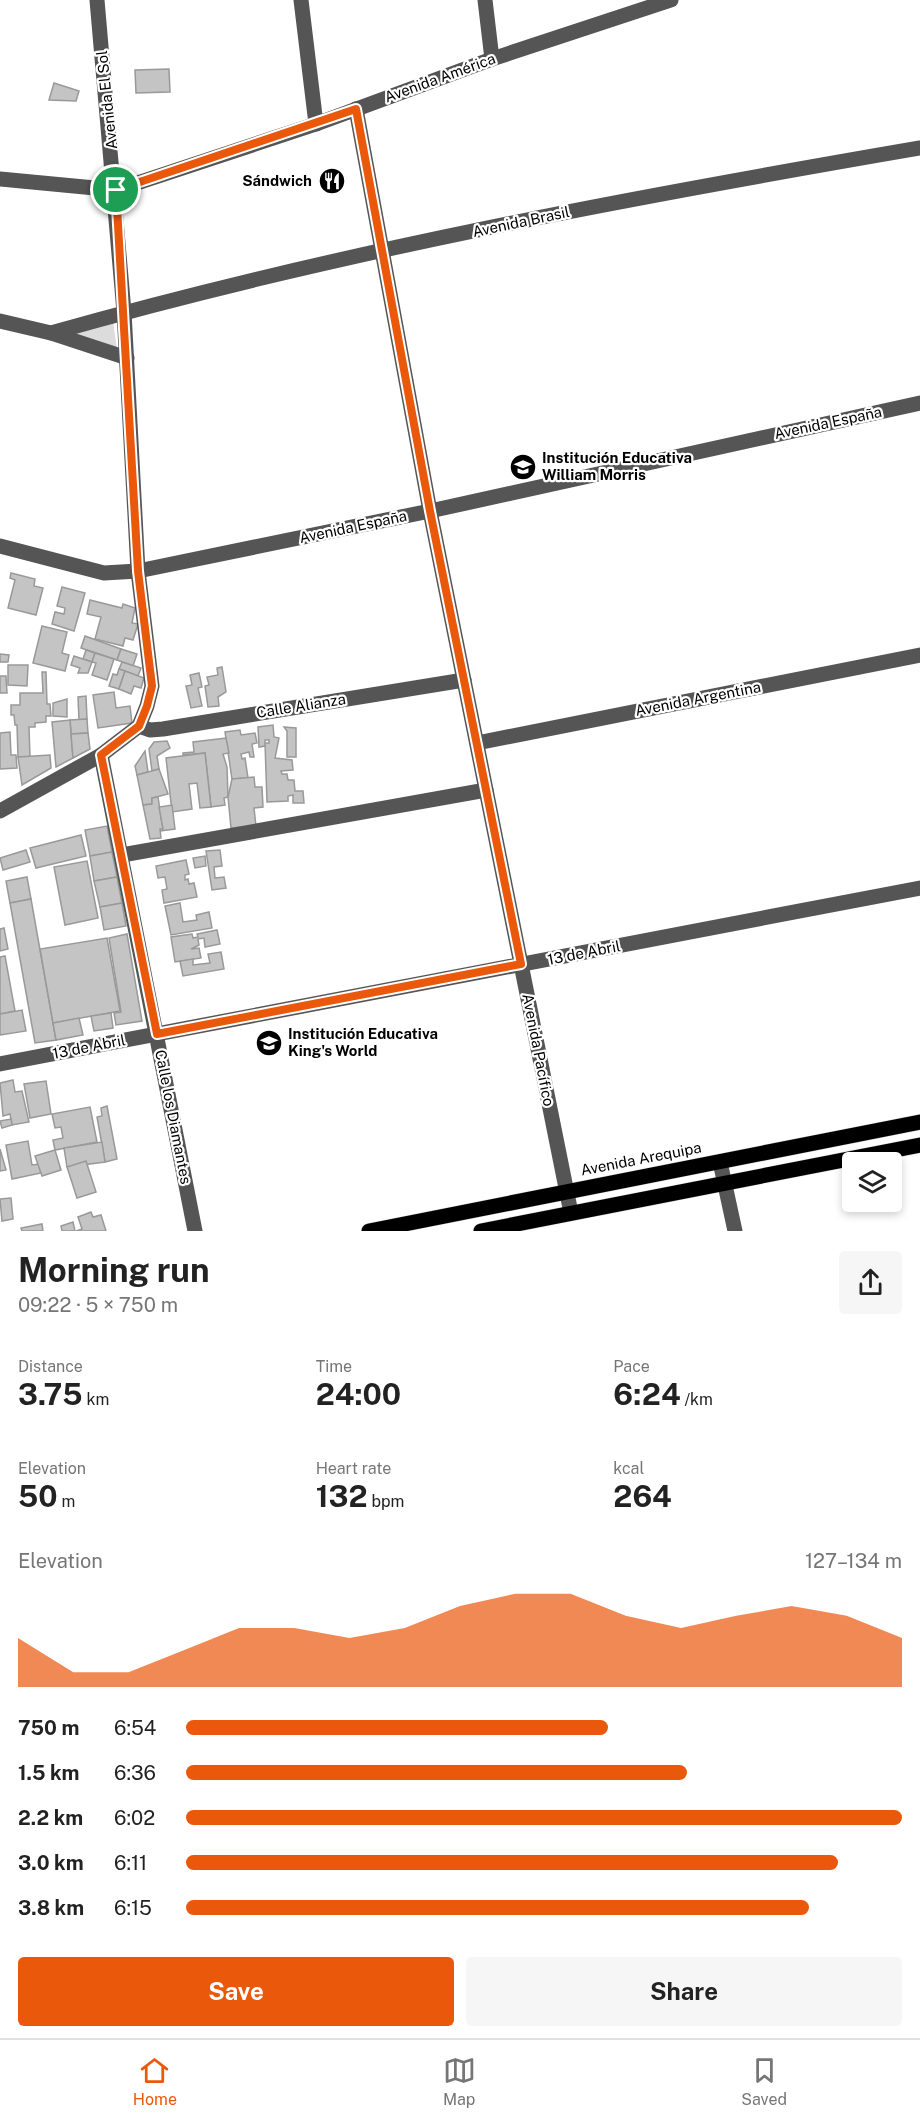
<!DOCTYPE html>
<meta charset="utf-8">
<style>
body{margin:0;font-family:"Public Sans",sans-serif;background:#f6f6f6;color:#222;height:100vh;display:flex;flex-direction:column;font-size:22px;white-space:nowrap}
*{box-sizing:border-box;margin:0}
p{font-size:20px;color:#767676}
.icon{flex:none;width:33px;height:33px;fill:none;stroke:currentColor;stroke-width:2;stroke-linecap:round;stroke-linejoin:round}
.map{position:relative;height:1231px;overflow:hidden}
.drawer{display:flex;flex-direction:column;background:#fff;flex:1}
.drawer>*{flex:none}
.controls{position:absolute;left:842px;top:1152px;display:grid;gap:12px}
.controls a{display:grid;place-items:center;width:60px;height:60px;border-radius:6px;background:#fff;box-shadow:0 3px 9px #0003;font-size:30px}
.pin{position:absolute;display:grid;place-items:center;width:51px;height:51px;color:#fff;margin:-26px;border:3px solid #fff;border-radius:50%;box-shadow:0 2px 6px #0007}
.round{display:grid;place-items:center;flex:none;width:63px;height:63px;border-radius:6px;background:#f6f6f6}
.headline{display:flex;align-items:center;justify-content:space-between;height:102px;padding:0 18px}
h1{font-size:33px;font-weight:700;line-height:45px}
.stats{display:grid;grid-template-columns:repeat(3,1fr);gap:9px;height:102px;padding:6px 18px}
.stats div{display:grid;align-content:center}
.stats b{font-size:30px;font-weight:700}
.stats small{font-size:16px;font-weight:400}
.stats p{font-size:16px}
.chart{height:168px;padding:12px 18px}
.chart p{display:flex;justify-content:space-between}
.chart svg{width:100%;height:108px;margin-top:6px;fill:#ea580c;opacity:.7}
.action{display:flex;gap:12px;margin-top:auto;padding:12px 18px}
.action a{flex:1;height:69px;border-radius:6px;background:#ea580c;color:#fff;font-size:24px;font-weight:700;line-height:69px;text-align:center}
.action a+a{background:#f6f6f6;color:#222}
ul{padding:0 18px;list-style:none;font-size:20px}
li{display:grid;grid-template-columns:96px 72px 1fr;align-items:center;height:45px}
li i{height:15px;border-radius:8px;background:#ea580c}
.menu{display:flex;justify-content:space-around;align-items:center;height:84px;border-top:2px solid #e0e0e0;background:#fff;font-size:16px;color:#767676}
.menu a{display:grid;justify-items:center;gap:3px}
.menu .selected{color:#ea580c}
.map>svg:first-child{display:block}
</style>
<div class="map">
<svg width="920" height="1231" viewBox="0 0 920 1231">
<rect width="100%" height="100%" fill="#fff"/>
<path fill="#dcdcdc" d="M113,321L117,349L70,334Z"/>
<g fill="#c4c4c4" stroke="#999" stroke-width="1.5">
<path d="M169,69L170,92L136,93L135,70Z"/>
<path d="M54,83L79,91L76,101L49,100Z"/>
<path d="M11,573L35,579L34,586L43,588L36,615L8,608L15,580L10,578Z"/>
<path d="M62,587L85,593L74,631L52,624L55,612L64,614L65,608L57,606Z"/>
<path d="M90,600L122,608L123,604L135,608L132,623L138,624L133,640L125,638L123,646L95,639L101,617L87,614Z"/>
<path d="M42,626L67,632L62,653L69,655L65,671L33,663Z"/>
<path d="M85,636L121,649L117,660L81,648Z"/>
<path d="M121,649L137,654L133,666L117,660Z"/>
<path d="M86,650L95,653L92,662L83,659Z"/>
<path d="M95,653L114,659L107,680L92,675L96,663L92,662Z"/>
<path d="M0,654L9,655L8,662H0Z"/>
<path d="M74,656L92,662L88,673H78L80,668L71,665Z"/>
<path d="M122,662L141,668L138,676L119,669Z"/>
<path d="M8,665H28L27,686L8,685Z"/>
<path d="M222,667L226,692L218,697L219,706L208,707L205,686L209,685L207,677L218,675L217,668Z"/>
<path d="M119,669L125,671L119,689L109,686L113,674L117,675Z"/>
<path d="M125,671L144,678L141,688L134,686L131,694L119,689Z"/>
<path d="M42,672H46L47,704H50L51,716H46V722L35,723V727H29L30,757H18L17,725H15L14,715H11V705H20V693H43Z"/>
<path d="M199,673L202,687L198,688L202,706L191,708L186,686L192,685L190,675Z"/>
<path d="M0,676H6L7,693H0Z"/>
<path d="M114,692L116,708L130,706L132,723L98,728L93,695Z"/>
<path d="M86,696L87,719L79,720L78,697Z"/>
<path d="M67,699V717L53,716V703Z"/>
<path d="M87,719L88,733L71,734L70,720Z"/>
<path d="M70,720L73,758L56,767L52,722Z"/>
<path d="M273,725L274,737L279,738L275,758L292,760L293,770L281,771L282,774H287L288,780H294L295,791H303L304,803H293V795L288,796V801L267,802L265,743H269V740H265V746L259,747L258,727Z"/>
<path d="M284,727L296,728V757H287V731Z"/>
<path d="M240,730L241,735L255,733L257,743L252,744L254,757H250L249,752L241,754L242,759L245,758L248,778L232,779L225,732Z"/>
<path d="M10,732L11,755H16L17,768L0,769V733Z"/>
<path d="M88,733L90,749L73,758L71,734Z"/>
<path d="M226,738L229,753L223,754L227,767L228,797L224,798L225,805L211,807L205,753L183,755V753L194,752L193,742Z"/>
<path d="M167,741L170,748L157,756L159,769L152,771L149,749L154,742Z"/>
<path d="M145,751L148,772L137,775L135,766Z"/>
<path d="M205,753L211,807L200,808L197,783L189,784L192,809L172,812L166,758Z"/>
<path d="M50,755L51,768L22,785L18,757Z"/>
<path d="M159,769L168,794L152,798V804L143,805L137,775Z"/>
<path d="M254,777L255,787H262L263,807L254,808L256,826L231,828L228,797L232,779Z"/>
<path d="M158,797L163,829H160L161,838L150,839L143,805L152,804V798Z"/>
<path d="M172,805L175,829L160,831L163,829L159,807Z"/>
<path d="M107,826L112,852L90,856L85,830Z"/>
<path d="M81,835L86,856L36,868L30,848Z"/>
<path d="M26,850L30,862L3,870L0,858Z"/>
<path d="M220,850L222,866L214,867L215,878L224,877L226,888L212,890L206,851Z"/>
<path d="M112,852L117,877L94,881L90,856Z"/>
<path d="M205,856L206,866L195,868L193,858Z"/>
<path d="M186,860L189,874L185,875V880L188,879L189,884L194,883L197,897L164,903L162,890L167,889L165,877L158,878L156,866Z"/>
<path d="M87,861L98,918L65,925L54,867Z"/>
<path d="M27,877L31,899L10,903L6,881Z"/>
<path d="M117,877L122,903L100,907L94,881Z"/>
<path d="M31,899L56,1040L35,1043L10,903Z"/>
<path d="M122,903L126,926L104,930L100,907Z"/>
<path d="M180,903L183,922L197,920L196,915L209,912L212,928L171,935L165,906Z"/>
<path d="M4,928L8,949L0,951V929Z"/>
<path d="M217,930L220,944L205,947L204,938L198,939L199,945L191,949L199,948L201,958L175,962L171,937L192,934L193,938L198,937L197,934Z"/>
<path d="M127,934L142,1021L116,1025L114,1013L121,1012L109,938Z"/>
<path d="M107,938L120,1011L53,1023L40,949Z"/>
<path d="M221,952L224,969L183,976L180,961L193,959V965L210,963L208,954Z"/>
<path d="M5,956L15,1011L0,1014V957Z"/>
<path d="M22,1010L26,1031L0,1035V1014Z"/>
<path d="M111,1013L113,1028L94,1031L91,1016Z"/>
<path d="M79,1018L83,1035L56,1040L53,1023Z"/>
<path d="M13,1080L15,1092L22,1091L29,1122L12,1125L10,1114L3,1116L0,1083Z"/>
<path d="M46,1081L51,1114L30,1118L24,1084Z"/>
<path d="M107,1106L117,1159L105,1162L97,1117L102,1116L101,1108Z"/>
<path d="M90,1107L97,1142L55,1150L53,1140L63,1138L61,1127L55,1128L52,1114Z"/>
<path d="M11,1119L12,1125L2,1128L0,1121Z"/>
<path d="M28,1141L32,1165L39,1164L41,1173L12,1179L6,1145Z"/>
<path d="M102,1142L105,1162L67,1167L64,1148Z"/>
<path d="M0,1149L6,1170L0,1171Z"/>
<path d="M55,1150L61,1170L42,1176L35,1156Z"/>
<path d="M86,1161L96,1192L77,1198L67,1167Z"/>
<path d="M11,1198L13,1219L2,1221L0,1199Z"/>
<path d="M91,1212L93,1217L101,1215L106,1231H76L82,1229L78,1217Z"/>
<path d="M73,1222L75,1231H62L61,1226Z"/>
<path d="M42,1224L43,1231H22L21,1228Z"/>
</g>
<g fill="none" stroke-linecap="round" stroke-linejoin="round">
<defs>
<g id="major">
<path d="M369,1231L920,1122"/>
<path d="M481,1231L920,1145"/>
</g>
</defs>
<use href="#major" stroke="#dbdbdb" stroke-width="16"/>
<g stroke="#555" stroke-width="15">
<path d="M301,0L316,124"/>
<path d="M485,0L492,59"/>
<path d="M356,109L430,511L571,1213"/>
<path d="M0,179L116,190L316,124L492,59L671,0"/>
<path d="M0,321L51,333L127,358"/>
<path d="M51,333C336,252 629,198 920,148"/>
<path d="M0,546L104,573L138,571L430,511L920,403"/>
<path d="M139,726L150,730L163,729L464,680"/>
<path d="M477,743L920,655"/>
<path d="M101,755L195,1231"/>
<path d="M0,811L101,755L139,726L147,706L152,686L138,571L124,312L97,0"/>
<path d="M122,855L486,790"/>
<path d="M0,1064L920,888"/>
<path d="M720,1162L735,1231"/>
</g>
<use href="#major" stroke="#000" stroke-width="15"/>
</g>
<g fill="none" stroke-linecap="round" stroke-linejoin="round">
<defs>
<path id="route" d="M356,109L430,511L521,964L157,1034L101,755L139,726L147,706L152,686L138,571L116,190Z"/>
</defs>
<use href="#route" stroke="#fff" stroke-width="12"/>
<use href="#route" stroke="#ea580c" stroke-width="8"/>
</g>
<defs>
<symbol id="restaurant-disc" viewBox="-11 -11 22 22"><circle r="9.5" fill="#000" stroke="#fff"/><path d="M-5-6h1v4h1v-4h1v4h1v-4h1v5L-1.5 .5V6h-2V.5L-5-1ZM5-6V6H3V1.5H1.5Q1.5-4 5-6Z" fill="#fff"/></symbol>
<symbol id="school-disc" viewBox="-11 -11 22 22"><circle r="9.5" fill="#000" stroke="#fff"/><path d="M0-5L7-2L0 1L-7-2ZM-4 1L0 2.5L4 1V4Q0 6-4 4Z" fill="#fff"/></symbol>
</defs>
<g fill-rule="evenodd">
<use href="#restaurant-disc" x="317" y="166" width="30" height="30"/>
<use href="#school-disc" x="508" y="452" width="30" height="30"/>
<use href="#school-disc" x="254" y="1028" width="30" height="30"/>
</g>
<g text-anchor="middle" stroke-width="4.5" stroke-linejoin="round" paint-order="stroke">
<g font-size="15" fill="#000" stroke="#fff">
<text transform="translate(440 78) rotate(-20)" y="5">Avenida América</text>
<text transform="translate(107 100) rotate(-96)" y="5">Avenida El Sol</text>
<text transform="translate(521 222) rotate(-12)" y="5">Avenida Brasil</text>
<text transform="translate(828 423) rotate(-12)" y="5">Avenida España</text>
<text transform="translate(353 527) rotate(-12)" y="5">Avenida España</text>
<text transform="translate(698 699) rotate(-11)" y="5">Avenida Argentina</text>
<text transform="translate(301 706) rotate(-9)" y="5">Calle Alianza</text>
<text transform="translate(584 953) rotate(-11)" y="5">13 de Abril</text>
<text transform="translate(89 1047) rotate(-11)" y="5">13 de Abril</text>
<text transform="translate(538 1050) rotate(79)" y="5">Avenida Pacífico</text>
<text transform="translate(173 1117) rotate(79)" y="5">Calle los Diamantes</text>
<text transform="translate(641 1159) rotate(-11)" y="5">Avenida Arequipa</text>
</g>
<g font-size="15" font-weight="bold" fill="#000" stroke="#fff" text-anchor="start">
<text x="312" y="186" text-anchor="end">Sándwich</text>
<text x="542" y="463">Institución Educativa<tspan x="542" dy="17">William Morris</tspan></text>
<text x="288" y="1039">Institución Educativa<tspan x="288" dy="17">King's World</tspan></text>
</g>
</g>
</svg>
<div class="controls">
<a><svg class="icon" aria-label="layers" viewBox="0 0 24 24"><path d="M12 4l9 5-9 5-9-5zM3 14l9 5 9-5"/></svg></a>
</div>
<div class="pin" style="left:116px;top:190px;background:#1e9e55"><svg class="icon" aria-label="arrive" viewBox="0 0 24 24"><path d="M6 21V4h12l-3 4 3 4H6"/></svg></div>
</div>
<section class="drawer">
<div class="headline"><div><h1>Morning run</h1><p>09:22 · 5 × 750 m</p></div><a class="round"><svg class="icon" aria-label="share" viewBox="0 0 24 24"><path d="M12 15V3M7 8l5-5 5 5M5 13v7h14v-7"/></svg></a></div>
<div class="stats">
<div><p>Distance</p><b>3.75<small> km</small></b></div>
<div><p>Time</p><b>24:00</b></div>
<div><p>Pace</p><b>6:24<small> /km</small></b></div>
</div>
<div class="stats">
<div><p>Elevation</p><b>50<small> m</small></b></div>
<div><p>Heart rate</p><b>132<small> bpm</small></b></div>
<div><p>kcal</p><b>264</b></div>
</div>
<div class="chart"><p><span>Elevation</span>127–134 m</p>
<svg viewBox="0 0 160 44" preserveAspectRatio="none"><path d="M0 44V24L10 38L20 38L30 29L40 20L50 20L60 24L70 20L80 11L90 6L100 6L110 15L120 20L130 15L140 11L150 15L160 24V44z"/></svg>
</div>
<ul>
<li><b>750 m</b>6:54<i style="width:59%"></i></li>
<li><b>1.5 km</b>6:36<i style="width:70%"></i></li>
<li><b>2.2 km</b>6:02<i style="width:100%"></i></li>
<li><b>3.0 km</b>6:11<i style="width:91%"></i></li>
<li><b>3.8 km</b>6:15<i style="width:87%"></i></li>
</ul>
<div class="action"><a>Save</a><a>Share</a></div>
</section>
<nav class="menu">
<a class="selected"><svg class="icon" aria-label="home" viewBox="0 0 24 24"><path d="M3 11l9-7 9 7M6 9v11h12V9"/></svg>Home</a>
<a><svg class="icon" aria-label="map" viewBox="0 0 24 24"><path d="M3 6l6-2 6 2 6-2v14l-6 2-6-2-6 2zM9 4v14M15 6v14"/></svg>Map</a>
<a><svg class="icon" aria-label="saved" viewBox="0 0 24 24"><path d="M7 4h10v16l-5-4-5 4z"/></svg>Saved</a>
</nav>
